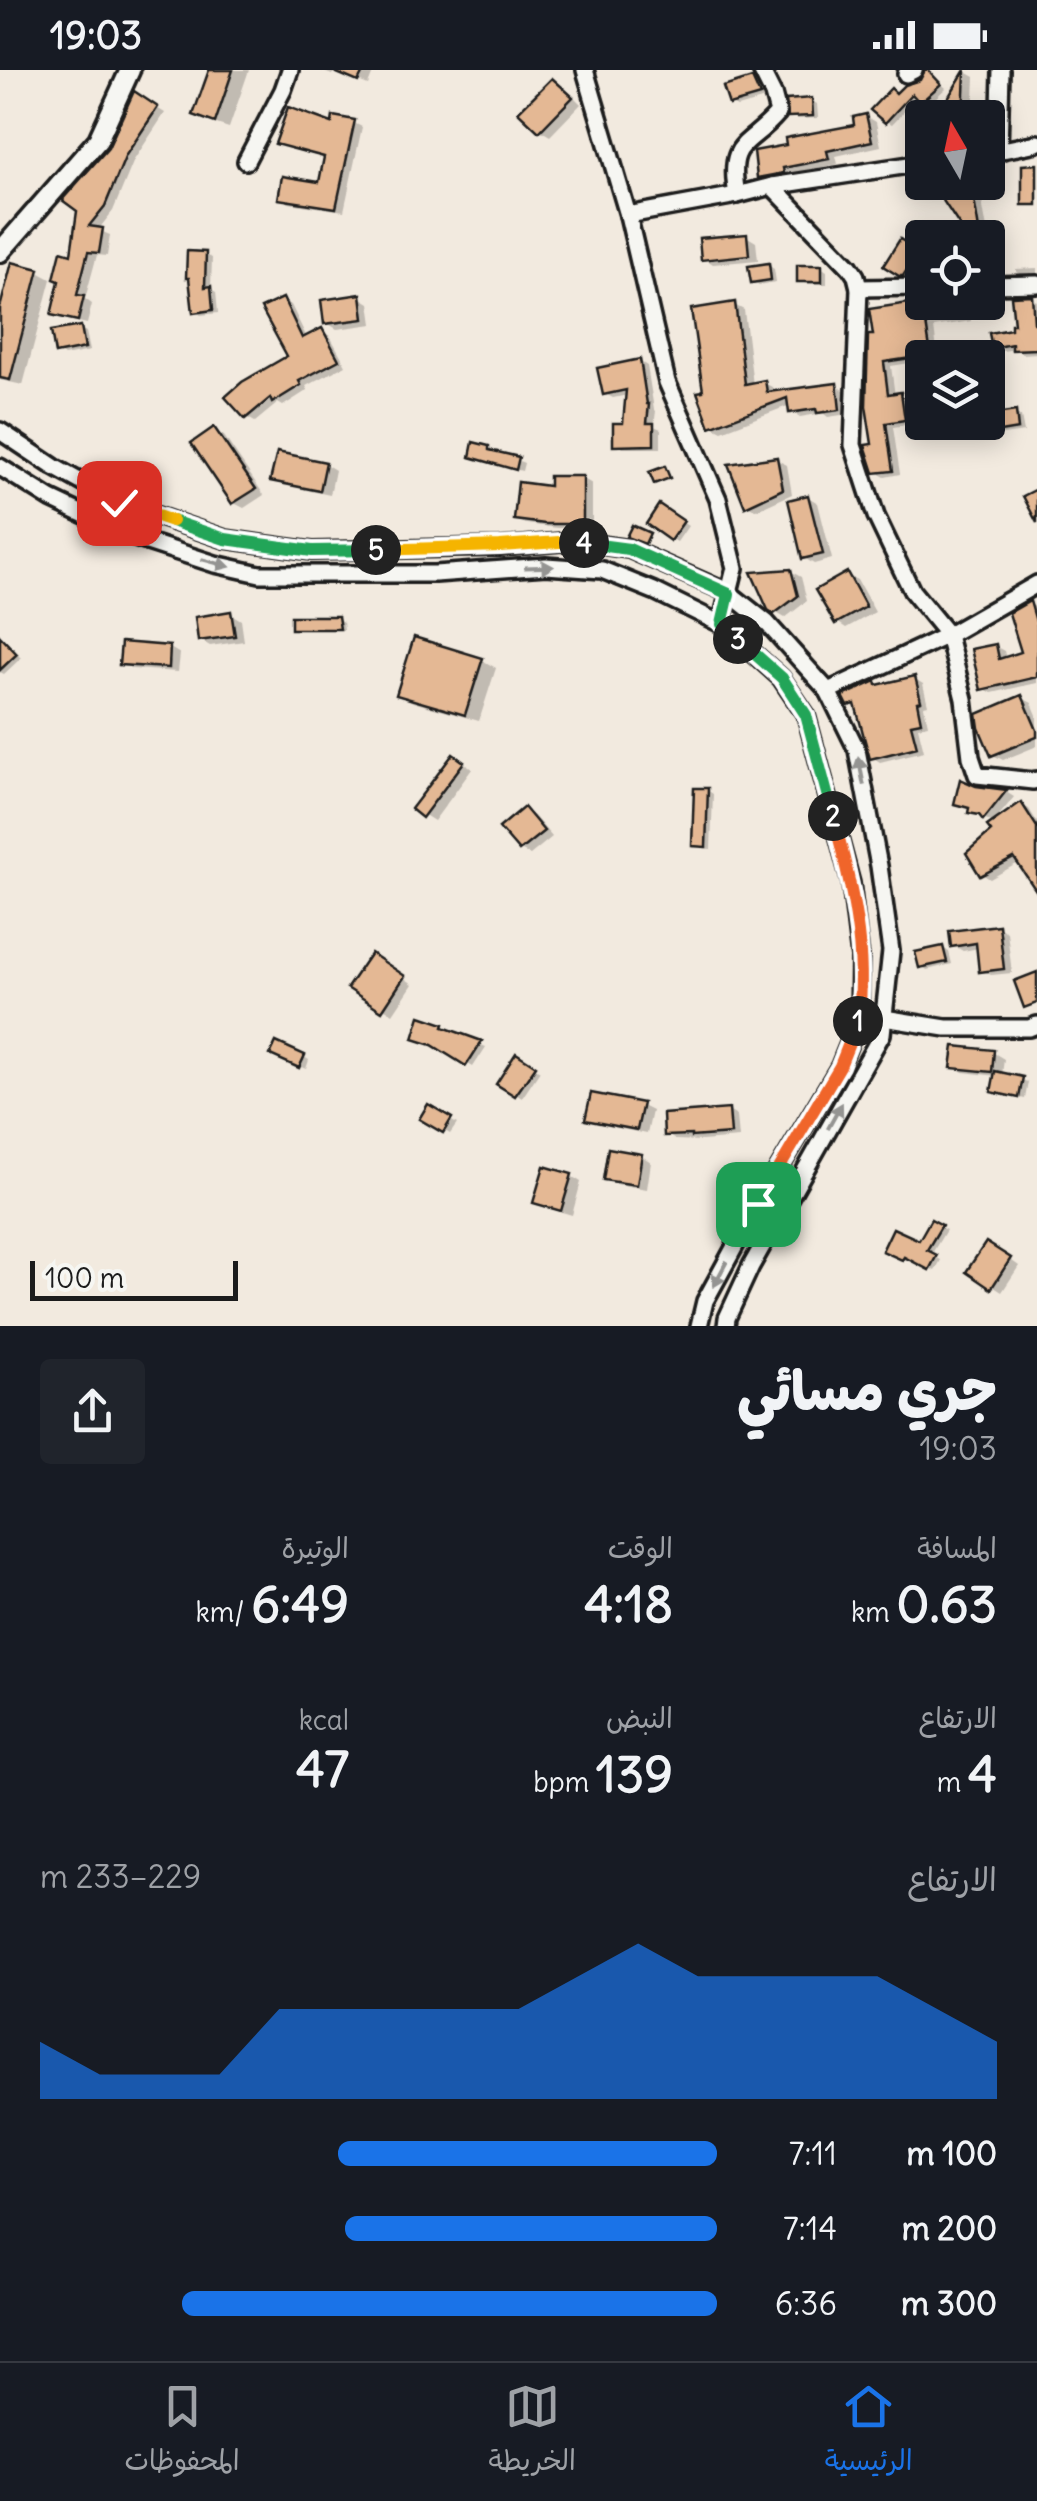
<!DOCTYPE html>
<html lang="ar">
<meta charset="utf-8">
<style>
body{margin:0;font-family:Delius,"Playpen Sans Arabic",sans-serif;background:#20242c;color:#f1f3f6;direction:rtl;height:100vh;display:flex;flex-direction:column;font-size:38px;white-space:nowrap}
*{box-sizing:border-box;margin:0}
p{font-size:32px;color:#9ea1a6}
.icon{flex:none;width:55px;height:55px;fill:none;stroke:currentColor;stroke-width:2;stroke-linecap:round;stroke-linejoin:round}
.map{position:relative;height:1256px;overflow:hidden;direction:ltr}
.drawer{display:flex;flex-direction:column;background:#171b24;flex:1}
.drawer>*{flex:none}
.needle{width:65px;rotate:351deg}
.tools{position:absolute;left:905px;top:30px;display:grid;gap:20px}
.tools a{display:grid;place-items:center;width:100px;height:100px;border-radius:10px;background:#171b24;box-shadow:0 5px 25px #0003;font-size:50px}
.scale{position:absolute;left:30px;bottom:25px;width:208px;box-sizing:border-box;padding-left:10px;border:5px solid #1c1c1c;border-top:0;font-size:28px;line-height:35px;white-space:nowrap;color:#1c1c1c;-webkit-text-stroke:8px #f6f6f2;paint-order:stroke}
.pin{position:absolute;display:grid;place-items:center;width:85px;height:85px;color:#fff;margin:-42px;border-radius:20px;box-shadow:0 5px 15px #0006}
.km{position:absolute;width:50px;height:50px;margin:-25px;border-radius:50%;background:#222;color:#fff;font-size:28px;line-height:50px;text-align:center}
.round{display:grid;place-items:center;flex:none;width:105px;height:105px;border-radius:10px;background:#20242c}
.summary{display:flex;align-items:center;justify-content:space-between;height:170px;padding:0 40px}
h1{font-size:55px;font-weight:800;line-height:75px}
.figures{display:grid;grid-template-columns:repeat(3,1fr);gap:15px;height:170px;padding:10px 40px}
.figures div{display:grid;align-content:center}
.figures b{font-size:50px;font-weight:800}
.figures small{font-size:28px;font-weight:400}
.figures p{font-size:28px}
.chart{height:280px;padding:20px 40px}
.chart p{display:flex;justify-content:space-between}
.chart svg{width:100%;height:180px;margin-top:10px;fill:#1a73e8;opacity:.7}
ul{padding:0 40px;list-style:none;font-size:32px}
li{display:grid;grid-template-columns:160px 120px 1fr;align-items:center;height:75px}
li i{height:25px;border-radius:12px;background:#1a73e8}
.status{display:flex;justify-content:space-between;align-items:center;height:70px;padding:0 50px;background:#171b24;direction:ltr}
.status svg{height:28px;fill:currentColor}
.dock{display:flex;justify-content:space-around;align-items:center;height:140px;border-top:2px solid #363941;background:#171b24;font-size:28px;color:#9ea1a6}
.dock a{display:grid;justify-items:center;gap:5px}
.dock .current{color:#1a73e8}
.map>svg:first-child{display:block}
</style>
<div class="status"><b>19:03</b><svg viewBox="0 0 49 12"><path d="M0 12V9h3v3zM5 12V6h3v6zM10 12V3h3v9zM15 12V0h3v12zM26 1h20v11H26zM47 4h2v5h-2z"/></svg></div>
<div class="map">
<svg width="1037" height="1256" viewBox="0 0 1037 1256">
<rect width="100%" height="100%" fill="#f2eadf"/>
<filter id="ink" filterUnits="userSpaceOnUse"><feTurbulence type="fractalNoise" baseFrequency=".01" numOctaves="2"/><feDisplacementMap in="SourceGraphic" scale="20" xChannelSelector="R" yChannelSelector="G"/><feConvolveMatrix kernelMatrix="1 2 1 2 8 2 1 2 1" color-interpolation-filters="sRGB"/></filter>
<g filter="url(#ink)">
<g fill="#0003">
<path d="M211,0H249L229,58L210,52L196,44Z"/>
<path d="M319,0H374L368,15L334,1L332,5Z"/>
<path d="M926,0L946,18L928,35L918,27L892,54L886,51L898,24L925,8Z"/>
<path d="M966,2L975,7L973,48H939Z"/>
<path d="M752,10L758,14L765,29L737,37L731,34Z"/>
<path d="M553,11L563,16L581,34L550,66L540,60Z"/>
<path d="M135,25L165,43L134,90L113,141L98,160L110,165L107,186L97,185L85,229L92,234L87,254L62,248L54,243L110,79Z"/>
<path d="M811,30L817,34L818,48L797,49L790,46Z"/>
<path d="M866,46L876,52L881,76L836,86L838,94L792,103L793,108L769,112L759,107L857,57Z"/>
<path d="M354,53L362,57L344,141L289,133L281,128L321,114L327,88L286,78L278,73L334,56Z"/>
<path d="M971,120L981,126L988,165L979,168L967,162Z"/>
<path d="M746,166L756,172L758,190L713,194L704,188Z"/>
<path d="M901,172L922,185L909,208L886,195Z"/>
<path d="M206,185L212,188L211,219L216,222L218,243L201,245L195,241Z"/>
<path d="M14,195L38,202L51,209L23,315L0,310V240Z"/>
<path d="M768,195L774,199L776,212L759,215L753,211Z"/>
<path d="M821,197L827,201V214H806L800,211Z"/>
<path d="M1037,198V205H1022L1016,202V199Z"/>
<path d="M360,227L370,233L373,254L337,259L327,253Z"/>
<path d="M1031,228L1037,231V283L1023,284L1015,279L1003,281L994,276L1014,261Z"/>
<path d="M283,230L291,235L307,268L322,261L330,266L346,295L306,316L308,320L283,336L278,333L255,352L246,347L291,287Z"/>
<path d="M930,232L968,233L971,251L934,257L938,288H922V291L891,296L895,326L900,325L908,330L912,354L893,357L900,404L885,407L876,402L871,267Z"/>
<path d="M734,235L744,240L753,315L764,313L774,318L775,323L837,316L846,321L848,344L828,347L823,343L800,347L791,341L790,335L722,361L712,356L705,323Z"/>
<path d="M80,259L86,262L90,281L64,286L58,282Z"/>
<path d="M639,291L647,296L654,339L656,341L654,356L661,359V378H623L616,374L625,355L628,325L613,328L605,324Z"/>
<path d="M1015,344L1021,347L1024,362L996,366L990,362L988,348Z"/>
<path d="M214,360L224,366L264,425L244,438L234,433Z"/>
<path d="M489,378L524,393L522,401L479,389Z"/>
<path d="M777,390L787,395L792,424L757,440L747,435Z"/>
<path d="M325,394L335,400L330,425L283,415L273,410Z"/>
<path d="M582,408L592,414V458H557L526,454L516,449L552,418Z"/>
<path d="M808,427L818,433L832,489L814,494L804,488Z"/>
<path d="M660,438L688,456L677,472L649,454Z"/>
<path d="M790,501L801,507L807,531L785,548L775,542Z"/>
<path d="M847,505L857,510L875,542L846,558L837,552Z"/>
<path d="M1030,534L1037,538V613L992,623L983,618L995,576L1004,581L1006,589L1024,584Z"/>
<path d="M231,544L241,550L244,571L210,576L200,570Z"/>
<path d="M338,549L343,552L344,560H298L294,557Z"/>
<path d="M0,575L9,576L21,588L4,604L0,602Z"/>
<path d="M170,578L180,584L178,602L132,599L122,593Z"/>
<path d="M482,590L496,598L479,651L413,632L399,624Z"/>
<path d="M915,609L923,614L928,635L924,636L928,655L918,657L924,681L880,692L872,687L859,639L850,634L876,614L882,616Z"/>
<path d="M1022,628L1032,633L1037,645V676L1003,690L993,685Z"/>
<path d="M454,687L472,699L434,751L415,739Z"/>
<path d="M975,719L1006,722L1014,727L993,753L957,733Z"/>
<path d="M707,720L713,724L711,779L701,778L695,775Z"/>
<path d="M1021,735L1029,739L1037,752V817L1020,792L990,809L982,804Z"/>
<path d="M524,740L534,746L552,767L530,785L520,780Z"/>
<path d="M998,857L1007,862L1012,903L991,905L982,900L979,878L963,881L954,876Z"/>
<path d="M943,878L949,882L952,894L927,900L921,896Z"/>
<path d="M381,892L413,914L393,944L351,917Z"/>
<path d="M443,956L449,959L448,962L486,977L473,997L440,977Z"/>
<path d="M994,983L1004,989L1002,1005L1028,1012L1025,1029L1000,1024L994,1021L997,1006L963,1002L954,996Z"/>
<path d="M517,986L540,1001L522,1028L499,1013Z"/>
<path d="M304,987L309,990L306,999L279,988Z"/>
<path d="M642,1036L652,1041L647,1064L598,1054L588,1049Z"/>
<path d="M429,1038L457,1054L450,1064L423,1048Z"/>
<path d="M728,1041L737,1046L739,1068L702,1071L675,1070L666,1064Z"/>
<path d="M642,1086L651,1092L647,1119L616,1114L606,1108Z"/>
<path d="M571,1106L581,1112L572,1145L545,1137L536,1132Z"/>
<path d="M932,1153L946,1160L931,1185L941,1190L935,1201L910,1188L909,1191L885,1180L920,1174Z"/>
<path d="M997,1180L1019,1196L1002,1222L969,1201Z"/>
</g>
<g fill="#e4b894" stroke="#1c1c1c" stroke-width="2.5">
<path d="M209,0H233L215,53L193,45Z"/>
<path d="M330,0H364L358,12Z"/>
<path d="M925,0H928L941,14L920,33L912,24L885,53L870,40L891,18L896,23L904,15L920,10Z"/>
<path d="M965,0L963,48H936L951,23Z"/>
<path d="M552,8L573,27L539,62L518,42Z"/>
<path d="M752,8L760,26L729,35L723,17Z"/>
<path d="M134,21L158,37L126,85L105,136L89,156L103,158L99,183L88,182L77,225L84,226L78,251L51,245L59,211L54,209L61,181L71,184L77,141L62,130L108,78Z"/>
<path d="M812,28L813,46L788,47L786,30Z"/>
<path d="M288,37L332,53L333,46L355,50L336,138L278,129L282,106L319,112L324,87L275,74Z"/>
<path d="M866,44L872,71L827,81L829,89L783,98L784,103L757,108L754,81L786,75L785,68L854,55L853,47Z"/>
<path d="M1037,94V135H1022V95Z"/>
<path d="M972,117L979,160L965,164L938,123Z"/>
<path d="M747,164L749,185L701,190L699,168Z"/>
<path d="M900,169L919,181L903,206H899L883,196Z"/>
<path d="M187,181L206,182L205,217L211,216L213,240L193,243L189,208H186Z"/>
<path d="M12,192L39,199L10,310L0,308V238Z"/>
<path d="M769,193L771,210L751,213L748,196Z"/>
<rect x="797" y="195" width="25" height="17"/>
<path d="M361,224L364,249L324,254L321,230Z"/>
<path d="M1032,225L1034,253H1037V279L1012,280V274L992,278L989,263L1011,259V254H1014L1011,226Z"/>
<path d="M283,228L302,268L322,258L339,290L299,311L301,315L272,333L270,328L245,349L225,327L242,312L287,286L261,238Z"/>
<path d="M922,231L961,232L964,248L926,253L931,285L884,292L888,324L901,322L905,350L886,353L893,401L874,403L865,375L872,374L866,336L868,265H873L869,239Z"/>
<path d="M735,232L745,314L765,310L767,322L837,313L840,340L817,343L816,339L789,343L787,328L710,357L697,322L703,321L691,239Z"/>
<path d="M81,256L85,278L55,284L51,261Z"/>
<path d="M640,289L647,334H649L647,353H654V375L613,376V353H623L626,320L603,325L597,298Z"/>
<path d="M1016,341L1018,359L988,364V345Z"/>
<path d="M214,357L256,419L232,434L191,373Z"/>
<path d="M473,372L489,376V380L519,387L516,400L470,387Z"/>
<path d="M277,382L326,392L320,421L270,411Z"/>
<path d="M777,387L783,419L745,437L728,394Z"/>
<path d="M665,396L670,408L654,414L649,402Z"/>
<path d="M549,406H583V454H545L514,450L518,412L549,416Z"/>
<path d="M1037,419V453L1023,426Z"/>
<path d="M808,425L823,484L802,489L788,430Z"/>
<path d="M659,434L684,451L670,471L646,454Z"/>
<path d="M632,455L650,463L645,474L626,467Z"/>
<path d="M791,499L798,526L774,544L768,540L751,502Z"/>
<path d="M847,502L866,537L835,554L815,520Z"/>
<path d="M1030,531L1037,555V607L981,620L971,579L996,574L999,589L1021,582L1009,543Z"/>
<path d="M231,541L235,566L198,571L195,547Z"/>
<path d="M291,546H338L340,559H291Z"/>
<path d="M0,566L17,584L0,600Z"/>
<path d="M414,567L483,588L465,645L396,625Z"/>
<path d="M121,572L170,576L169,598L119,595Z"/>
<path d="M915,606L921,631L917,632L921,652L911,654L917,677L870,689L855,634L848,636L843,626L876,611L877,615Z"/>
<path d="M1022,625L1037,660V667L991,686L979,658L977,644Z"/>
<path d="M453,684L464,692L422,748L411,739Z"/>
<path d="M960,709L976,716L1007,720L983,750L979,745L968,743L969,738L954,734Z"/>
<path d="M694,718H708L706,777L692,776Z"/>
<path d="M1021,732L1037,757V822L1014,788L980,806L966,783L991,761L987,756Z"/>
<path d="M524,737L544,761L519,781L499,758Z"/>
<path d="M999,855L1004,899L979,902L976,873L951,877L949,861Z"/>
<path d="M943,876L947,892L919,898L915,882Z"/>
<path d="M371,883L405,906L382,941L347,918Z"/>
<path d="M1037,902V933L1024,938L1014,911Z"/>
<path d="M420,946L444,954L443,957L482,971L466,996L432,975L413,969Z"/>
<path d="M276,972L305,985L299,998L270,985Z"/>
<path d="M954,976L994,980L992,1002L951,998Z"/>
<path d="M516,983L536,996L515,1026L496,1014Z"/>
<path d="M995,1001L1023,1007L1019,1028L991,1022Z"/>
<path d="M591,1023L643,1033L637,1060L585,1050Z"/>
<path d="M428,1034L452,1048L443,1063L419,1049Z"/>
<path d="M729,1039L731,1064L691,1067V1065L664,1066L663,1044Z"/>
<path d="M608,1078L642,1084L637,1115L603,1110Z"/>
<path d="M544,1096L572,1104L561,1141L533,1133Z"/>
<path d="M931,1149L942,1155L927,1180L937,1185L929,1200L904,1187L902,1190L882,1181L893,1158L919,1170Z"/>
<path d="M986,1172L1011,1188L991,1219L966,1202Z"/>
</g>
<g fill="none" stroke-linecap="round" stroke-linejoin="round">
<defs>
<g id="minor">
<path d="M585,0L628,145L667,312L718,429L735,498L721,554"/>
<path d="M906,4L914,0"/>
<path d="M999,82L1001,0"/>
<path d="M988,83L1037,73"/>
<path d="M246,91L283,20L290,0"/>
<path d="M772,116L850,197L856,206L859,218L853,375L876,446L912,521L948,565L964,629L971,687L977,705L1033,711L1037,710"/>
<path d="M737,125C727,69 748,78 778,43L773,24L761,0"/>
<path d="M628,145L737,125L772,116L922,93"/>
<path d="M988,215L1037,214"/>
<path d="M859,218L922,217"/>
<path d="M0,361L54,397L119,433L225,469L312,481L500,477L574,471L629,479L729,523L767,553L828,621L857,680L879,796L891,881L882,964L751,1196L727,1248L726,1256"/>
<path d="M0,397L51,429L129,466L215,494L260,504H435L546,496L602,500L654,521L721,554L781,608L806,645L851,813L860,887L859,949L840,996L758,1134L705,1231L699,1256"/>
<path d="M828,621L948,565L1037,514"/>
<path d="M884,948L946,958H1029L1037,955"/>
</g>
<path id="major" d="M0,182L98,70L130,0"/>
</defs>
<use href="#minor" stroke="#1c1c1c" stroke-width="22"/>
<use href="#major" stroke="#1c1c1c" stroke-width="25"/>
<use href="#minor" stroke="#f6f6f2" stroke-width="15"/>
<use href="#major" stroke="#f6f6f2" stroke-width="18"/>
</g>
<defs><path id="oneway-solid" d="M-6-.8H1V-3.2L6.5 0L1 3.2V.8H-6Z" transform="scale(2.5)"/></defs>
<g fill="#949492">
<use href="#oneway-solid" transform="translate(216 493) rotate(15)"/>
<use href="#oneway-solid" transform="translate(539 497) rotate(-2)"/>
<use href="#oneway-solid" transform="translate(861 701) rotate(-101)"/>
<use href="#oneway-solid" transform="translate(835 1046) rotate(-61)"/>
<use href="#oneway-solid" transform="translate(720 1204) rotate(118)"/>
</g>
</g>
<g fill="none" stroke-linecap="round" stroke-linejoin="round" filter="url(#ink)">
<defs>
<path id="split-1" d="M758,1134L840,996L858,951"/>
<path id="split-2" d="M833,746C851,812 868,883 858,951"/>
<path id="split-3" d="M738,569L782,608L806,645L833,746"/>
<path id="split-4" d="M584,473L629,479L729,524L722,554L738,569"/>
<path id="split-5" d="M376,480L500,476L574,471L584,473"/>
<path id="split-6" d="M172,451L225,469L312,481L376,480"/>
<path id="split-7" d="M119,433L172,451"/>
</defs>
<use href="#split-1" stroke="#fff" stroke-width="20"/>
<use href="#split-2" stroke="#fff" stroke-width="20"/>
<use href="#split-3" stroke="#fff" stroke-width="20"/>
<use href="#split-4" stroke="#fff" stroke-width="20"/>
<use href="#split-5" stroke="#fff" stroke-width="20"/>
<use href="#split-6" stroke="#fff" stroke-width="20"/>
<use href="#split-7" stroke="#fff" stroke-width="20"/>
<use href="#split-1" stroke="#f0652b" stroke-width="12"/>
<use href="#split-2" stroke="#f0652b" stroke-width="12"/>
<use href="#split-3" stroke="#22a559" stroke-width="12"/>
<use href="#split-4" stroke="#22a559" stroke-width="12"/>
<use href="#split-5" stroke="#f5b400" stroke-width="12"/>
<use href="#split-6" stroke="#22a559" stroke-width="12"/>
<use href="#split-7" stroke="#f5b400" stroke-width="12"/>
</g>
</svg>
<div class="tools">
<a><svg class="needle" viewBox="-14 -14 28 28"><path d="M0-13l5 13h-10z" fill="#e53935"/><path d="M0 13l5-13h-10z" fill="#9ea1a6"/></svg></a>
<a><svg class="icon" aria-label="locate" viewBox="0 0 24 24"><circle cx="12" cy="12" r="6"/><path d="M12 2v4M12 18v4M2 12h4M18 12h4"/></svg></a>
<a><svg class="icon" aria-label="layers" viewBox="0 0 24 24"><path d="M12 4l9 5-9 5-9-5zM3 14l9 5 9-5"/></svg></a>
</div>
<div class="scale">100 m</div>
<div class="pin" style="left:758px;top:1134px;background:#1e9e55"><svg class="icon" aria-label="arrive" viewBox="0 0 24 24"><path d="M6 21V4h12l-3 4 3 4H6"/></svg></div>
<div class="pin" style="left:119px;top:433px;background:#d93025"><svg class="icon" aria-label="check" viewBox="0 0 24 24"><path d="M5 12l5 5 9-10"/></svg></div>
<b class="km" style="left:858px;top:951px">1</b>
<b class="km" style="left:833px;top:746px">2</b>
<b class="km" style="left:738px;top:569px">3</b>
<b class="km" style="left:584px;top:473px">4</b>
<b class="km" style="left:376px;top:480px">5</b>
</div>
<section class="drawer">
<div class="summary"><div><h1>جري مسائي</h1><p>19:03</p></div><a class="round"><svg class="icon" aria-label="share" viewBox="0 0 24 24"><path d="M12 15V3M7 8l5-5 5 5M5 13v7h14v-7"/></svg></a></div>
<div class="figures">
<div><p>المسافة</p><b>0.63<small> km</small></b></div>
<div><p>الوقت</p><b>4:18</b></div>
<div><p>الوتيرة</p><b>6:49<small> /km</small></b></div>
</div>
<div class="figures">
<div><p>الارتفاع</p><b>4<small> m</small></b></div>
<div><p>النبض</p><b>139<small> bpm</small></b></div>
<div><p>kcal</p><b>47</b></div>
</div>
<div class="chart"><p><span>الارتفاع</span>229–233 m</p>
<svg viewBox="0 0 160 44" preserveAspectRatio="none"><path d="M0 44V30L10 38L20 38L30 38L40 22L50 22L60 22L70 22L80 22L90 14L100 6L110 14L120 14L130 14L140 14L150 22L160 30V44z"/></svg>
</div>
<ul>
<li><b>100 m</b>7:11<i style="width:56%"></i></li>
<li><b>200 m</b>7:14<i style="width:55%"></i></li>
<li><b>300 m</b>6:36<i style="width:79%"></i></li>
</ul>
</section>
<nav class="dock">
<a class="current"><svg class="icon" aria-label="home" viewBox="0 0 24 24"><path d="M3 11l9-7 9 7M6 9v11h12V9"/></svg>الرئيسية</a>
<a><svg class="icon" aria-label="map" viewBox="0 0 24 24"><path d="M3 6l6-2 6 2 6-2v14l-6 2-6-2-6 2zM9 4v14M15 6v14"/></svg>الخريطة</a>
<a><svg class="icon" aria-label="saved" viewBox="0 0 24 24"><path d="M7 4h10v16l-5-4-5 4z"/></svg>المحفوظات</a>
</nav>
